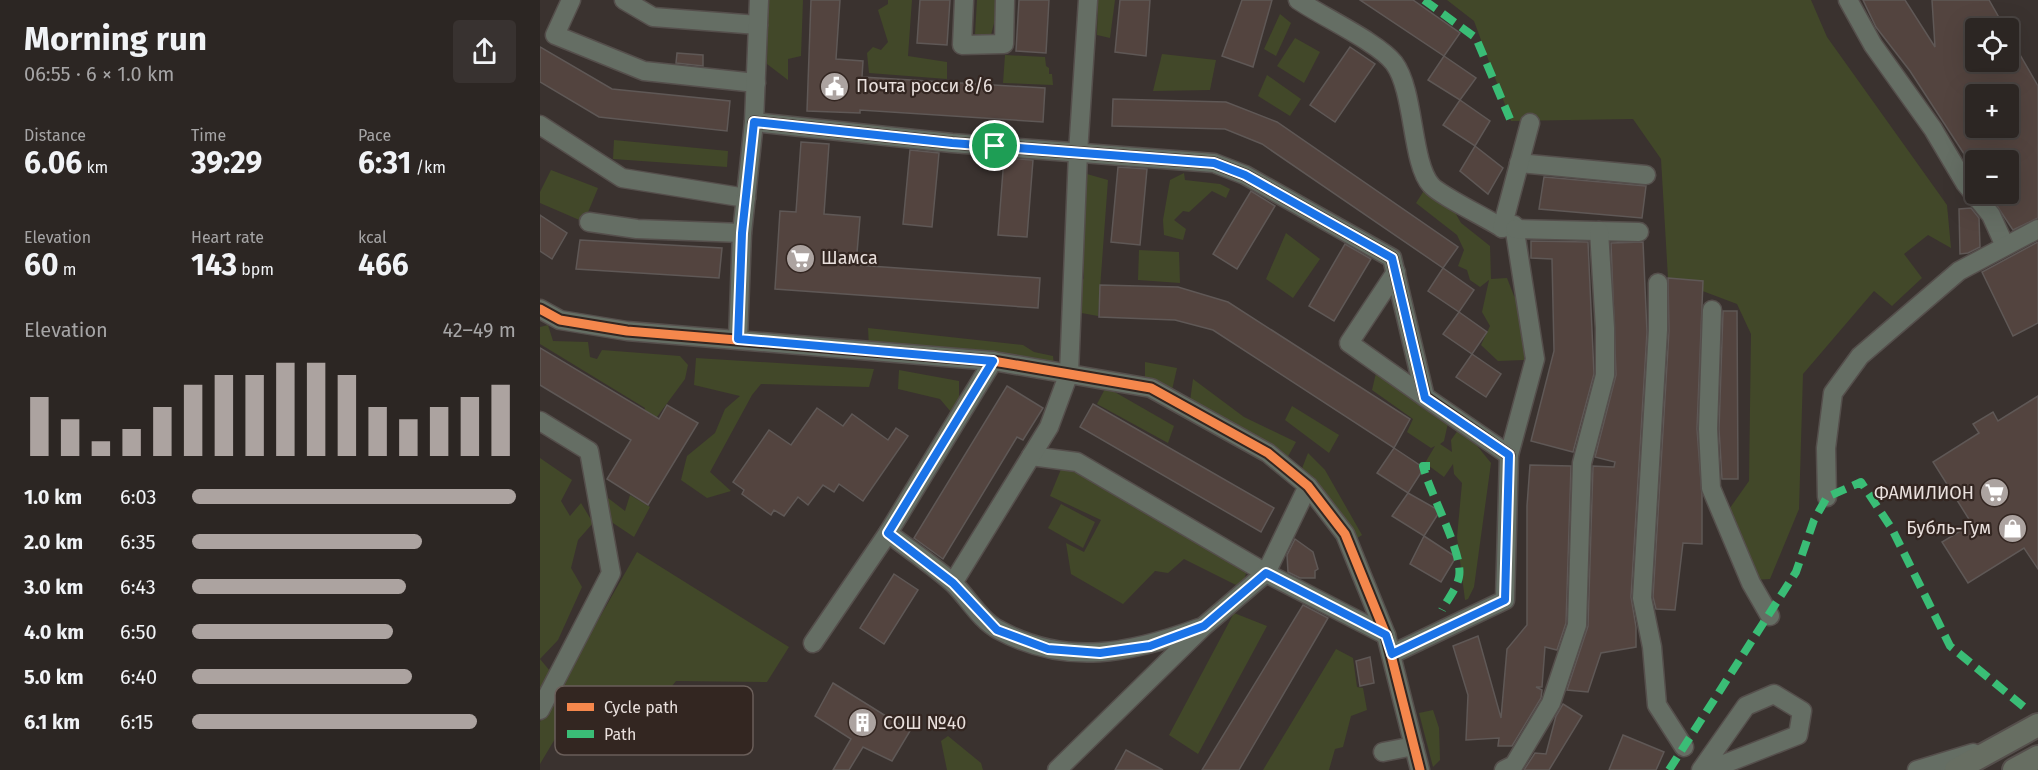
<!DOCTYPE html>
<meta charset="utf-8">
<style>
body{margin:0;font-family:"Fira Sans",sans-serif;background:#383230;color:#f1f3f6;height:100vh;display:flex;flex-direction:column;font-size:22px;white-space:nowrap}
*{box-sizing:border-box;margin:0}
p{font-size:20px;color:#a6a5a6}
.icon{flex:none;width:33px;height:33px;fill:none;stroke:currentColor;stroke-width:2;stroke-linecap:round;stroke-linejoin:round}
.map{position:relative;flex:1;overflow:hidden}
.side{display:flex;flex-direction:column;background:#2c2623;width:540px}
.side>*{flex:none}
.buttons{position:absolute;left:1425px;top:18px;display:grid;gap:12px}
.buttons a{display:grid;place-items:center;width:54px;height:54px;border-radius:6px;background:#2c2623;box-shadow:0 6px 24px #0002,0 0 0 2px #484341;font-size:30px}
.pin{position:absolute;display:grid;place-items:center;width:51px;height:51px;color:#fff;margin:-26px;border:3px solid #fff;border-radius:50%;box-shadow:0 2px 6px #0007}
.round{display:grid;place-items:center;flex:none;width:63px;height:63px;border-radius:6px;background:#383230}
.head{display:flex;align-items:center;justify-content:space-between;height:102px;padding:0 24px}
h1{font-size:33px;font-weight:700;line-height:45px}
.metrics{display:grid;grid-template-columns:repeat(3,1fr);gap:9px;height:102px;padding:6px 24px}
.metrics div{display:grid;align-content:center}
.metrics b{font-size:30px;font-weight:700}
.metrics small{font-size:16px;font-weight:400}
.metrics p{font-size:16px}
.chart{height:168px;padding:12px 24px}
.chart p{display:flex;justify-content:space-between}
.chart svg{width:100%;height:108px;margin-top:6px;stroke:#aca3a0;stroke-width:6}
ul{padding:0 24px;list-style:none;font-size:20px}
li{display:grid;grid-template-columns:96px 72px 1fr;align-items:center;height:45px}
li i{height:15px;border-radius:8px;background:#aca3a0}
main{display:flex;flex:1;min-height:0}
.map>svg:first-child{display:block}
</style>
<main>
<section class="side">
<div class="head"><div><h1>Morning run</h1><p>06:55 · 6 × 1.0 km</p></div><a class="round"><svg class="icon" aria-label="share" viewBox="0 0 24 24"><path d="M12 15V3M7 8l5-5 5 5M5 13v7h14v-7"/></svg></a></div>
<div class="metrics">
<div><p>Distance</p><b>6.06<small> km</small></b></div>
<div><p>Time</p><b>39:29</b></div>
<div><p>Pace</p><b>6:31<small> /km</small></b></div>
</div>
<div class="metrics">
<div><p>Elevation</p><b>60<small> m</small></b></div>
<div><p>Heart rate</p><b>143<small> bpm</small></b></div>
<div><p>kcal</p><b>466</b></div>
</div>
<div class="chart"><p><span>Elevation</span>42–49 m</p>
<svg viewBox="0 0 160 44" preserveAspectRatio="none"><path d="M5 44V20M15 44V29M25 44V38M35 44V33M45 44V24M55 44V15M65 44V11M75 44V11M85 44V6M95 44V6M105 44V11M115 44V24M125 44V29M135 44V24M145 44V20M155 44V15"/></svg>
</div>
<ul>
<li><b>1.0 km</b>6:03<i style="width:100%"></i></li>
<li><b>2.0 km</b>6:35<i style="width:71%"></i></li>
<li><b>3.0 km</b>6:43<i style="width:66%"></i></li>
<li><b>4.0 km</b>6:50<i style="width:62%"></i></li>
<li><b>5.0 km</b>6:40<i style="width:68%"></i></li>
<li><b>6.1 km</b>6:15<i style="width:88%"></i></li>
</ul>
</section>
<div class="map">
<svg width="1498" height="770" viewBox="0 0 1498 770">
<rect width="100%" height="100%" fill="#3a322f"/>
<g fill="#424829">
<path d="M228,0H263L261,56L248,59V80L227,64Z"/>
<path d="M348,0H372L368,56L407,62V79L329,73L327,53L333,47L341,50L348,42L338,10L348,4Z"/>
<path d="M437,0H460L451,35L435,34Z"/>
<path d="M558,0H575L570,38L557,35Z"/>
<path d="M907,0H1271L1287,37L1407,205L1411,248L1388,235L1364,254L1382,278L1352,306L1334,291L1263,374L1259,509L1230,579L1214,580L1185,515L1209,481L1211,334L1197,304L1128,278L1121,159L1093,119L971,121L934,21Z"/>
<path d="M740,14L751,23L736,56L724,49Z"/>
<path d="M755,38L780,52L764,83L737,66Z"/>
<path d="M622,54L676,60L670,90L613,91Z"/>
<path d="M465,55L505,57L506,66L509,68V74H512L513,85L463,83Z"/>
<path d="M727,75L761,99L750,116L718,96Z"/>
<path d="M74,140L188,151L187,167L73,159Z"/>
<path d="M11,170L58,188L44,222L0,203V192Z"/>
<path d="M644,173L645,180L680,184L690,189L686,198L672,191L649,212L643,211L634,220L646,229L643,240L624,235L623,220L630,180Z"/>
<path d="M547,174L568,180L558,316L536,312L539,287L544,278L539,195Z"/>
<path d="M885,189L908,200L921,223L950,246L951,279L967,278L974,296L984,305V360L958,361L941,345L950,326L942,312L949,280L940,287L930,280L927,270L918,266L924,250L917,235L876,203Z"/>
<path d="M746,233L780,259L753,298L726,279Z"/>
<path d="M599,250L639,252L640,283L598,280Z"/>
<path d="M8,325L13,341L48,342L50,357L57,359L62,350L140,356L148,365L145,379L111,425L101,421L105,408L0,344V327Z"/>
<path d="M328,328L483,345L494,352L513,356L514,366L329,347Z"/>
<path d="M156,358L334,369L329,387L221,384L212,395L170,472L191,491L167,498L141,480L147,456L175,433L185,409L200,396L154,385Z"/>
<path d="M605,362L637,368L632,390L605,384Z"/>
<path d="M359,370L419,381V398L411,412L400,399L358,389Z"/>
<path d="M836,373L887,411L892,408L908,423L904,441L900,444L912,452L911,440L921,426L951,463L934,587L928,599L925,600L917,537L922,483L914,474L913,464L904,477L885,463L895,446L891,448L867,432L873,419L832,390Z"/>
<path d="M653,379L704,417L756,442L746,460L650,401Z"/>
<path d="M566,387L634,426L628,443L557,404Z"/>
<path d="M752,406L799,435L789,453L745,420Z"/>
<path d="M768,453L785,470L822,535L813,541L761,471Z"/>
<path d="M0,458L32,480L21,501L30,516L41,503L53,523L38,540L31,568L42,587L18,640L0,659L10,671L0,696Z"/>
<path d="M524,462L708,566L702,588L644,559L628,573L615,571L583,604L531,574L526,543L544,552L561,520L510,496Z"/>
<path d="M90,495L110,507L94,537L64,517L68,498L85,511Z"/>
<path d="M521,504L555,522L543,548L508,528Z"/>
<path d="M97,552L249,647L227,682L136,681L104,721L40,697L0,764V722Z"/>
<path d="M694,613L727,626L658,754L629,735Z"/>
<path d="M796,649L813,658L817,687L823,688L827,710L811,716L803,747L795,749L789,770H723Z"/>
<path d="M893,710L899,728L900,760L893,767L879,713Z"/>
<path d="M408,736L441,763L443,770H407L401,741Z"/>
</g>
<g fill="#53443f" stroke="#5f5856" stroke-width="1.5" fill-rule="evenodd">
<path d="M271,0H300L296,59L323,61L322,77L505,88L503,122L320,110V113L267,111Z"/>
<path d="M380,0H410L407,45L377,43Z"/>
<path d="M479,0H509L506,53L476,51Z"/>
<path d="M580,0H610L606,56L575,52Z"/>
<path d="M702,0H732L713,67L682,56Z"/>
<path d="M820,0H873L920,33L904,56Z"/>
<path d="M1323,0H1365L1395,47L1392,0H1449L1465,28H1436V62H1468V34L1498,86V218L1473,230L1449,194H1468V160H1428L1370,71L1336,27ZM1436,94H1468V128H1436Z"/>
<path d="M0,47L72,89L190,101L187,131L59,117L0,82Z"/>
<path d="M810,47L835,64L795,122L770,105Z"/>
<path d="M137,53L163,55V66L136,63Z"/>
<path d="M904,56L936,78L920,100L888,80Z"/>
<path d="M573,99L686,102L737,122L918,247L903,268L722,144L685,129L572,126Z"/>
<path d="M920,100L950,121L935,146L903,125Z"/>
<path d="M261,142L289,144L284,214L320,217L316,265L500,278L498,308L235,289L240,211L256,212Z"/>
<path d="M935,146L963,168L948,194L920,171Z"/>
<path d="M370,150L399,153L392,227L363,224Z"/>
<path d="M464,158L493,160L487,237L458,235Z"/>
<path d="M578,167L607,169L600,245L571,242Z"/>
<path d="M1004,177L1106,186L1102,218L999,209Z"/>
<path d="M711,191L735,206L697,269L673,254Z"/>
<path d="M1431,208L1439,218L1440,247L1428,253L1420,254L1419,209Z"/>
<path d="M0,215L27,233L12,259L0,251Z"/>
<path d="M40,240L182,248L179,278L36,269Z"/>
<path d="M991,241L1048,242L1054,374L1033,452L991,441L1014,351L1012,259L991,258Z"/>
<path d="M1103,242L1107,332L1091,597L1096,627V647L1061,653L1048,692L1027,690L1048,626L1053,466L1074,467L1075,462L1055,457L1076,375L1071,243Z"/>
<path d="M1498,242V323L1473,336L1442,272Z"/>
<path d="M805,244L831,259L794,321L769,306Z"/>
<path d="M903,268L934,290L919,312L888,291Z"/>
<path d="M1128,278L1163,281L1157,429L1162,495V544L1143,543L1135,610L1116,609L1113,597L1129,331Z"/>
<path d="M560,285L638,287L688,302L870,419L854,448L673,330L635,320L559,317Z"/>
<path d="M1183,311H1197L1198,479H1182L1179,429Z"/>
<path d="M919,312L947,332L932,354L903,334Z"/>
<path d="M0,348L119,419L127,405L158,423L108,505L67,479L91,440L0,385Z"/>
<path d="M932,354L961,374L946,397L916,377Z"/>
<path d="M467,386L503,408L483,440L477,437L403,559L374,538Z"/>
<path d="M1498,396V569L1484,548L1428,583L1402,542L1432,524L1393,462L1439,433L1433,424L1453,412L1458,421Z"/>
<path d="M553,404L734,508L721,532L540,427Z"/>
<path d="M277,408L303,426L312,414L348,440L356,428L368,436L323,501L299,484L294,492L283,485L268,505L258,497L244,516L234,510L231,515L202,494L204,490L193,482L229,430L251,445Z"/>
<path d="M854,448L884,468L868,493L837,473Z"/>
<path d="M990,465L1031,466L1026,623L1017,650L1005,647L1002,687H996L1002,690L1001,698L972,746H958L959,738L926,740L928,695L913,646L938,636L961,718L967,649L987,625V506Z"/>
<path d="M868,493L900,511L884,536L852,516Z"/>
<path d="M884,536L916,557L901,582L870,564Z"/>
<path d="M755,539L773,552L778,569L775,571V578H760L748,572L747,555Z"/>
<path d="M354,574L378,590L344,644L320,628Z"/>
<path d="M763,605L788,618L699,770H662Z"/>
<path d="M830,657L834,683L820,686L816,661Z"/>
<path d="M293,683L370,731L352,761L323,747L309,770H293L311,739L275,716Z"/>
<path d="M1023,704L1042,716L1009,770H984L995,753L1006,754L1016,716Z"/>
<path d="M1083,735L1124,752L1116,770H1069Z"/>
<path d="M586,750L623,770H575Z"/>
</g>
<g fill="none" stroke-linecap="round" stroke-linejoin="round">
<defs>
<g id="minor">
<path d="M31,0L15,35L104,71L216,83"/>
<path d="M84,0L113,17L218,25"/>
<path d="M424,0L422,45L464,44L465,0"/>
<path d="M758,0C781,16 839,43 854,63C875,91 871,163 891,185C899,195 949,219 962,228L974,225L995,359L969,455L965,600L852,654"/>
<path d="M1308,0L1333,45L1393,129L1425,183L1451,215L1465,246"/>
<path d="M214,122L412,143L674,163L705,175L852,258L885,397L969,455"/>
<path d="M0,125L82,178L206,198"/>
<path d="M979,163L1106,175"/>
<path d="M49,222L97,229L202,233"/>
<path d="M962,228L990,123"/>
<path d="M975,229L1099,232"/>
<path d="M856,272L809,343L885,397"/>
<path d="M1118,283V330L1102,598L1112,647L1117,705L1144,747"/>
<path d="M0,309L20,320L87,331L453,361L611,388L728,453L768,486L805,534L846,635L880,770"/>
<path d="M1172,310L1168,429L1171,488L1211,583L1230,616"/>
<path d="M198,339L202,233L214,122L219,0"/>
<path d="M0,421L49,451L71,573L0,710"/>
<path d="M491,456L537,462L726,573L846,635"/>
<path d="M1287,497L1286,448L1293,393L1320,356L1419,271L1498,229"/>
<path d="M348,533C370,550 394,566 414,584C428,598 441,621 459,630C527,667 591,653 659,628"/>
<path d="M413,583L509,427L529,373L538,153L548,0"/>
<path d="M273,643L348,533L453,361"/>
<path d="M843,752L874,746"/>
<path d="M517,770L664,626L726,573L768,486"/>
<path d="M964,770L974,765L1011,703L1037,625L1042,463L1065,375V328L1059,231"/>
<path d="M1161,770L1206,706L1234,694L1262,711L1258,735L1169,770"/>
<path d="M1377,770L1433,753"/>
</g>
<g id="major">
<path d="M1416,770L1498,725"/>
<path d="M1474,770L1498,757"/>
</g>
</defs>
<use href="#minor" stroke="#554f4c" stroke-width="21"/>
<use href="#major" stroke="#554f4c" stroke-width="26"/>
<use href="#minor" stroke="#656e64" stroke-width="18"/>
<use href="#major" stroke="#676e62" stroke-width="22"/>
<g stroke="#3abd76" stroke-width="8" stroke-dasharray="15 8" stroke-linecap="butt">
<path d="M884,0L936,38L970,119"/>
<path d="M890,466H883C889,492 924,554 919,577C917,588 907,600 902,610"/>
<path d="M1129,770L1256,572L1274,520L1287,497L1321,482L1352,529L1410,646L1484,707"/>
</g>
<defs>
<g id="cycleway">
<path d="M214,122L412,143L674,163L705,175L852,258L885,397L969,455"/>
<path d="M0,309L20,320L87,331L453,361L611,388L728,453L768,486L805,534L846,635L880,770"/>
</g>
</defs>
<use href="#cycleway" stroke="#332621" stroke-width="13"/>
<use href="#cycleway" stroke="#f5874c" stroke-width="9"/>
</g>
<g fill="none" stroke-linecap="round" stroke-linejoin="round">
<defs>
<path id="route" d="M214,122L412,143L674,163L705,175L852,258L885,398L969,455L965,600L852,654L846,635L726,573L664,626L610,646L560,653L508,649L457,630L413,583L348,533L453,361L198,339L202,233Z"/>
</defs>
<use href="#route" stroke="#fff" stroke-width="12"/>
<use href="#route" stroke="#1a73e8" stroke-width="8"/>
</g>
<defs>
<symbol id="civic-disc" viewBox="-11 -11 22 22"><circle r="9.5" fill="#aca3a0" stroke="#332621"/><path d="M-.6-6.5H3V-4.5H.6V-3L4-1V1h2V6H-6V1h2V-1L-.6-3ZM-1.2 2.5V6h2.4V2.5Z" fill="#fff"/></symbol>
<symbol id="supermarket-disc" viewBox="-11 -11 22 22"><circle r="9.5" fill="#aca3a0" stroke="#332621"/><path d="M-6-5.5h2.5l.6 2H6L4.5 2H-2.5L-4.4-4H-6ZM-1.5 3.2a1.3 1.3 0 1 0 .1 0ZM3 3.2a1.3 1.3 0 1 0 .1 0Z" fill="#fff"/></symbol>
<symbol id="shop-disc" viewBox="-11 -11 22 22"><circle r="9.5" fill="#aca3a0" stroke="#332621"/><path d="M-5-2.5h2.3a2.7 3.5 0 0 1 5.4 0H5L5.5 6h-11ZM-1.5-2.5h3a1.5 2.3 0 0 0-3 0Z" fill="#fff"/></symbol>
<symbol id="building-disc" viewBox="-11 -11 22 22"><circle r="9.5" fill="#aca3a0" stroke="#332621"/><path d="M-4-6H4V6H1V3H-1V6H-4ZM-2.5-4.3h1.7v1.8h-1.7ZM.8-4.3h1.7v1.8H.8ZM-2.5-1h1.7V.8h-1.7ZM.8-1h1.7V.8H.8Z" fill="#fff"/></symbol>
</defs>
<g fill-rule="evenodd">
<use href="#civic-disc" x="278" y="70" width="33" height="33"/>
<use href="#supermarket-disc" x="244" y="242" width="33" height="33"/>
<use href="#supermarket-disc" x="1438" y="476" width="33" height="33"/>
<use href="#shop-disc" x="1456" y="512" width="33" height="33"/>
<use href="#building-disc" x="306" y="706" width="33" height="33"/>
</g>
<g text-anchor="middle" stroke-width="4.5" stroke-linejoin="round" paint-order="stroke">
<g font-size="18" fill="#e9e0dd" stroke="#332621" text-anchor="start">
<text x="316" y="92">Почта росси 8/6</text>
<text x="281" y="264">Шамса</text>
<text x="1434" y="499" text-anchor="end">ФАМИЛИОН</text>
<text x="1451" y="534" text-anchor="end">Бубль-Гум</text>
<text x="343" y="729">СОШ №40</text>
</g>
</g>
<rect x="15" y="686" width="198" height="69" rx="9" fill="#332621" stroke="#6a5e59" stroke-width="1.5"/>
<rect x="27" y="703" width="27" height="8" fill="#f5874c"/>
<rect x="27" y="730" width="27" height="8" fill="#3abd76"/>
<g font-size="16" fill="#e9e0dd">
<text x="64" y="713">Cycle path</text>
<text x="64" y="740">Path</text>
</g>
</svg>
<div class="buttons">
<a><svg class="icon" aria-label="locate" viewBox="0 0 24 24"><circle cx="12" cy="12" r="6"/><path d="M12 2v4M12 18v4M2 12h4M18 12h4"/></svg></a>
<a>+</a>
<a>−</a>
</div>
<div class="pin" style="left:455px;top:146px;background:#1e9e55"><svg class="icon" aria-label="arrive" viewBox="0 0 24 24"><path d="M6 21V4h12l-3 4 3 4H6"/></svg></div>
</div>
</main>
